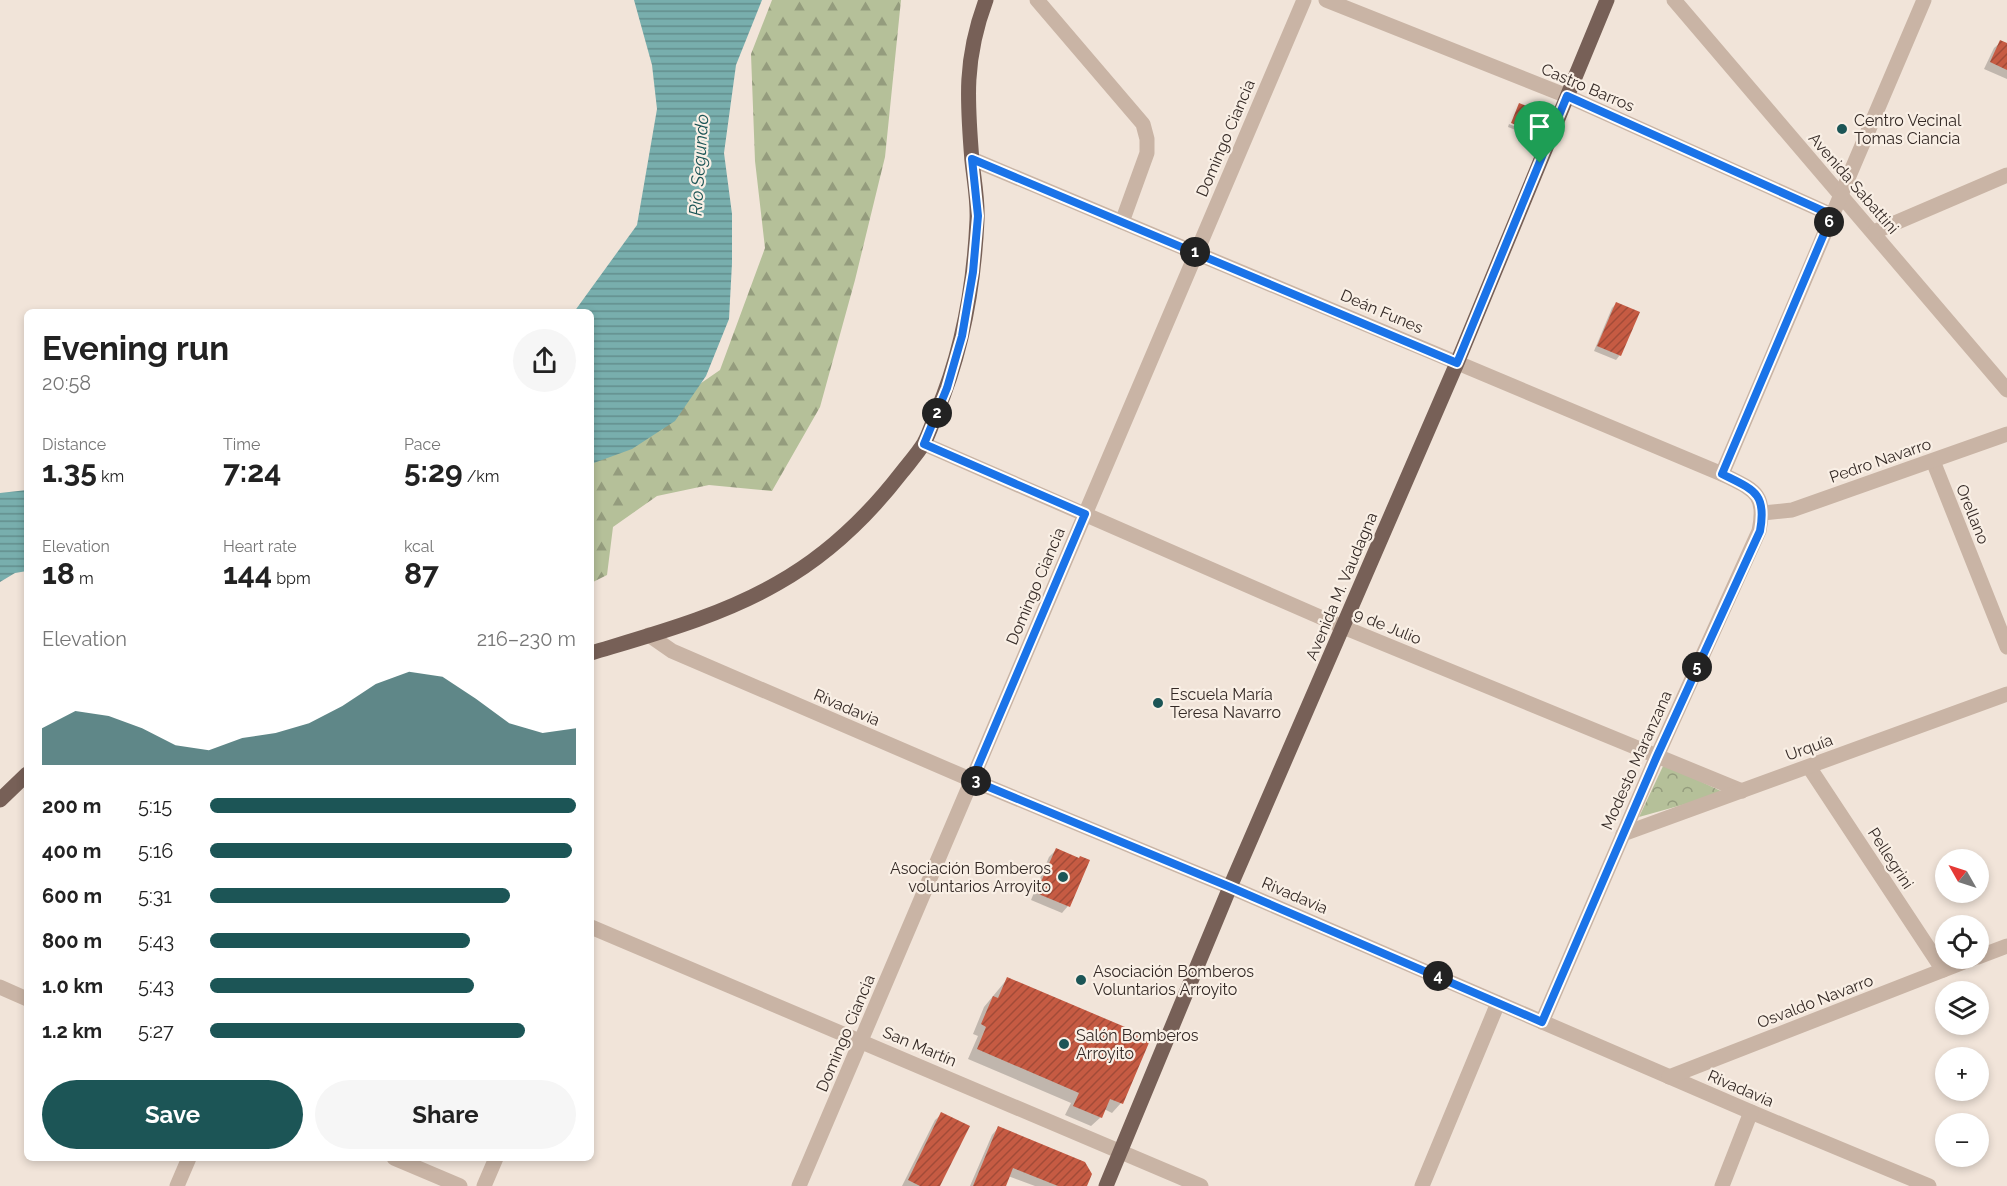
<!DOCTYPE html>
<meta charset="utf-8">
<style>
body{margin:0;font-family:Raleway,sans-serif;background:#f6f6f6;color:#222;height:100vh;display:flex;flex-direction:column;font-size:22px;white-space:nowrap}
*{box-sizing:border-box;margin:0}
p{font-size:20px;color:#767676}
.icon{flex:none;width:33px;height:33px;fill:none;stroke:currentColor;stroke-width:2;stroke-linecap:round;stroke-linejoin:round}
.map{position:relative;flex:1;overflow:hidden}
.drawer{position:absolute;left:24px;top:309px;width:570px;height:852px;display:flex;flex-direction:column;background:#fff;border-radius:9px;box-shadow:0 3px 9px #0003}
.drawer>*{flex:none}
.needle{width:39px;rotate:309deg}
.tools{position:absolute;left:1935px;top:849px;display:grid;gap:12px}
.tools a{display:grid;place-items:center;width:54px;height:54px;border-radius:50%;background:#fff;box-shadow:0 3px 9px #0003;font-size:30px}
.pin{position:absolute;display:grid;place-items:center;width:51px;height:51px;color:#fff;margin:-62px -26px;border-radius:50% 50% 50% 0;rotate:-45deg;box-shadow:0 0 6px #0007}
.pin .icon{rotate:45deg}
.km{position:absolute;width:30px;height:30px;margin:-15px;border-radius:50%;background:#222;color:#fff;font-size:16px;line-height:30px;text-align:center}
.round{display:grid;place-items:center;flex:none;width:63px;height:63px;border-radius:32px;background:#f6f6f6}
.summary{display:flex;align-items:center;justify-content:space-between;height:102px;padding:0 18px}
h1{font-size:33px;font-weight:700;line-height:45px}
.stats{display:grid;grid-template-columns:repeat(3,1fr);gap:9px;height:102px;padding:6px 18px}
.stats div{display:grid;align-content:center}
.stats b{font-size:30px;font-weight:700}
.stats small{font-size:16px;font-weight:400}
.stats p{font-size:16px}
.chart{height:168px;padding:12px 18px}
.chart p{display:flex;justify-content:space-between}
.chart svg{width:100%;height:108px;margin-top:6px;fill:#1c5556;opacity:.7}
.button{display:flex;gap:12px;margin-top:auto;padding:12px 18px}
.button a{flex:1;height:69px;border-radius:36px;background:#1c5556;color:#fff;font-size:24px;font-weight:700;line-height:69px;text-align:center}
.button a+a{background:#f6f6f6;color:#222}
ul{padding:0 18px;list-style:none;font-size:20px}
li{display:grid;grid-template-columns:96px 72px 1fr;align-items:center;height:45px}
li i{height:15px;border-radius:8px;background:#1c5556}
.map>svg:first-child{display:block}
</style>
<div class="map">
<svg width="2007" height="1186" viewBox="0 0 2007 1186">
<defs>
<pattern id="forest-firs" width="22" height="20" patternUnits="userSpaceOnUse" patternTransform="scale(1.5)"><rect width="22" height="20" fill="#b5c099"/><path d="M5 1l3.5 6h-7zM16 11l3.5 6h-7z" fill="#949c7d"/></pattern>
<pattern id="park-crowns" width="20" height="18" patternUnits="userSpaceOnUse" patternTransform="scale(1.5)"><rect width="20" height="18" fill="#b5c099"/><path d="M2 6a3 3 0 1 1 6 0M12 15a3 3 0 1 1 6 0" fill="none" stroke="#949c7d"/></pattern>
<pattern id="water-rules" width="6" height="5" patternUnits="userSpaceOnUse" patternTransform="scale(1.5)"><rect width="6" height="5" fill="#78aead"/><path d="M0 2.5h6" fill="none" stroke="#638e8d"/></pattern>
<pattern id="building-hatch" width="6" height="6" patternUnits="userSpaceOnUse" patternTransform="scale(1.5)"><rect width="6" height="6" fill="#c65b43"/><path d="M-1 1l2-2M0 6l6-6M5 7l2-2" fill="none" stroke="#a24b38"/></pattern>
</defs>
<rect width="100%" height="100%" fill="#f1e4d9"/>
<path fill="url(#forest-firs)" d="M772,0H901L885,157L855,280L820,407L772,491L709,485L657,496L613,527L607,575L591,583V441L636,428L720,370L765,248L755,161L751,54Z"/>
<path fill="url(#park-crowns)" d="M1664,764L1725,793L1639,817Z"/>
<g fill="url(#water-rules)">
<path d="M634,0H762L736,65L724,153L732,214V263L729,319L706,376L675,421L632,449L591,464V312H574L637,225L657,109L652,65Z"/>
<path d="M27,490V571L15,573L0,582V493Z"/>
</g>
<g fill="#0003">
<path d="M2001,42L2007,44V79L1984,69L1994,48Z"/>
<path d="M1509,124L1534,134L1531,136L1508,127Z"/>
<path d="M1616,304L1620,355L1616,360L1594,351L1612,308Z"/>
<path d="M1056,850L1068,906L1062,913L1031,900L1049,857Z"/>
<path d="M1008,978L1149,1039L1121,1103L1112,1113L1104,1109L1101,1117L1091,1126L1065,1115L1071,1103L968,1059L978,1036L973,1034L984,1007Z"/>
<path d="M942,1114L938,1186H902L935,1120Z"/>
<path d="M998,1128L1086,1186H1035L1008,1176L1004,1186H970L992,1135Z"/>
</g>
<g fill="url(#building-hatch)">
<path d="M2000,40L2007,43V70L1990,62Z"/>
<path d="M1519,103L1544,113L1536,133L1511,123Z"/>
<path d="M1616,302L1640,312L1621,356L1597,346Z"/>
<path d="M1056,848L1079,858L1080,856L1090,860L1070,907L1036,893Z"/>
<path d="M1007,977L1151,1038L1123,1104L1110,1099L1102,1118L1073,1106L1079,1093L977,1049L986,1027L981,1024L993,996L998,998Z"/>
<path d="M941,1112L970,1126L940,1186H920L908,1180Z"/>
<path d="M998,1126L1085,1162L1092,1174L1087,1186H1058L1013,1168L1006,1186H973Z"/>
</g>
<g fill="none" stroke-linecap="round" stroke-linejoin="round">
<g stroke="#c9b4a5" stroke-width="15">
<path d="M1037,0L1143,124L1147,139V153L1122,222"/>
<path d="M1326,0L1567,96L1832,215"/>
<path d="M1674,0L2007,390"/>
<path d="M972,159L1722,474C1754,490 1767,493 1759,531L1657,756L1542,1022"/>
<path d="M1874,232L2007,175"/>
<path d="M924,444L1343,627L1742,791"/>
<path d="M1933,461L2007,647"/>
<path d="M1722,474L1924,0"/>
<path d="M1763,513L1792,510L2007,434"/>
<path d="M649,635L672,651L972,780L1230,887L1751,1112L1929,1186"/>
<path d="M1809,767L1943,970"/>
<path d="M1623,834L2007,694"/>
<path d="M591,927L1201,1186"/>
<path d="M1978,957L2007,946"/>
<path d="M0,987L27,999"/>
<path d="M1669,1077L1974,958"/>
<path d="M394,1158L460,1186"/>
<path d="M177,1186L189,1158"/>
<path d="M484,1186L496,1158"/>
<path d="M799,1186L1304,0"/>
<path d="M1422,1186L1498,1003"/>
<path d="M1722,1186L1751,1112"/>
</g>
<g stroke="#776057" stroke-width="15">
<path d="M591,653C654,634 721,616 778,583C826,556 868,516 902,472C909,463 918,453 924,443C929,434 932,424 936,414C962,353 974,286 977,220C978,200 974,180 972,161C967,100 964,59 986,0"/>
<path d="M0,800L27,774"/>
<path d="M1106,1186L1230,887L1457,363L1607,0"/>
</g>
</g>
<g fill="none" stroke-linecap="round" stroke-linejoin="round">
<defs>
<path id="route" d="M1567,96L1832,215L1722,474C1754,490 1767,493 1760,531L1657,756L1542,1022L1230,887L972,780L1085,514L924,444L947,388L962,336L973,272L978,216L972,159L1457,363Z"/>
</defs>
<use href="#route" stroke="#fff" stroke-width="12"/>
<use href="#route" stroke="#1a73e8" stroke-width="8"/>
</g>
<g fill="#1c5556" stroke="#f9efe5" stroke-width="2">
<circle cx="1842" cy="129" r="6"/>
<circle cx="1158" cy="703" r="6"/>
<circle cx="1063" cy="877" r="6"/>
<circle cx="1081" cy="980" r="6"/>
<circle cx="1064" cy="1044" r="6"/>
</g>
<g text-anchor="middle" stroke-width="4.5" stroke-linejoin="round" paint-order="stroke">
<g font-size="16" fill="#352a26" stroke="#f9efe5">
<text transform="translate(1588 87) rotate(23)" y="6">Castro Barros</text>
<text transform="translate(1225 138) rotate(-67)" y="6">Domingo Ciancia</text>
<text transform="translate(1854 183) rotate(49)" y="6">Avenida Sabattini</text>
<text transform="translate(1382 311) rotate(23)" y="6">Deán Funes</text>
<text transform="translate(1880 460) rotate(-19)" y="6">Pedro Navarro</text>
<text transform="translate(1973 514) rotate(68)" y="6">Orellano</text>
<text transform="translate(1035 586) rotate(-67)" y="6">Domingo Ciancia</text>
<text transform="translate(1341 586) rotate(-67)" y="6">Avenida M. Vaudagna</text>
<text transform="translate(1388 626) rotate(22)" y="6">9 de Julio</text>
<text transform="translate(847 707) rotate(23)" y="6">Rivadavia</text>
<text transform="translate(1809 747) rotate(-20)" y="6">Urquía</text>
<text transform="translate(1636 760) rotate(-66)" y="6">Modesto Maranzana</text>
<text transform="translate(1891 858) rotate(57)" y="6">Pellegrini</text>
<text transform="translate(1295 895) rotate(23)" y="6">Rivadavia</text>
<text transform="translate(1815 1001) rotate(-21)" y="6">Osvaldo Navarro</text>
<text transform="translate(845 1033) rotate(-67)" y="6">Domingo Ciancia</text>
<text transform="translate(920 1046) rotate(23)" y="6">San Martín</text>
<text transform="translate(1741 1088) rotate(23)" y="6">Rivadavia</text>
</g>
<g font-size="16" fill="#352a26" stroke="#f9efe5" text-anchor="start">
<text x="1854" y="126">Centro Vecinal<tspan x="1854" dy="18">Tomas Ciancia</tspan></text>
<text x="1170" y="700">Escuela María<tspan x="1170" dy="18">Teresa Navarro</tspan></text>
<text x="1051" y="874" text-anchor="end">Asociación Bomberos<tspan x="1051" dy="18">voluntarios Arroyito</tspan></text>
<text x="1093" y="977">Asociación Bomberos<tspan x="1093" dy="18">Voluntarios Arroyito</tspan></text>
<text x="1076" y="1041">Salón Bomberos<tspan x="1076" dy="18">Arroyito</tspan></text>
</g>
<g font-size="18" font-style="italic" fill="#1c5556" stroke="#f9efe5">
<text transform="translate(699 165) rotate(-86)" y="6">Río Segundo</text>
</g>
</g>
</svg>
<div class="tools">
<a><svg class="needle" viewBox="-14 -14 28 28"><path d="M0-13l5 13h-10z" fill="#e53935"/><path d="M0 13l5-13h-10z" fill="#767676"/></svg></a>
<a><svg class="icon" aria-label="locate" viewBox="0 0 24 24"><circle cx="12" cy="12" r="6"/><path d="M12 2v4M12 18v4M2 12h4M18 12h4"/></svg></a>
<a><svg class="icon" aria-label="layers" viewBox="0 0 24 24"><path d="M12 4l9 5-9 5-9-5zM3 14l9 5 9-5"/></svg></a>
<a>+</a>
<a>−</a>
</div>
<div class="pin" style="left:1540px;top:163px;background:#1e9e55"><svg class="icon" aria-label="arrive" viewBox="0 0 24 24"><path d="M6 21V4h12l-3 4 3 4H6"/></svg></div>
<b class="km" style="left:1195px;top:252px">1</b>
<b class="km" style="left:937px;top:413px">2</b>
<b class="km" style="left:976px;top:781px">3</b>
<b class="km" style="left:1438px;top:976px">4</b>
<b class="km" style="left:1697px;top:667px">5</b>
<b class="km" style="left:1829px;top:222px">6</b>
<section class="drawer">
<div class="summary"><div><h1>Evening run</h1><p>20:58</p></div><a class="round"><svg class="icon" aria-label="share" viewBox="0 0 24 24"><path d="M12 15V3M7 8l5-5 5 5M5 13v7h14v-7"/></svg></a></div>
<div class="stats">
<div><p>Distance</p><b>1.35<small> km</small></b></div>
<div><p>Time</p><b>7:24</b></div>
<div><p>Pace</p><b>5:29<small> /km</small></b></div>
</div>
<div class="stats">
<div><p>Elevation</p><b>18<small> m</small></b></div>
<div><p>Heart rate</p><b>144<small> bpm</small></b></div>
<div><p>kcal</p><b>87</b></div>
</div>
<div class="chart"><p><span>Elevation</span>216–230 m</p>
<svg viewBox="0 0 160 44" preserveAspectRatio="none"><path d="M0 44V29L10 22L20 24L30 29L40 36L50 38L60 33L70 31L80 27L90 20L100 11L110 6L120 8L130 17L140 27L150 31L160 29V44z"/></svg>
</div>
<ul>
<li><b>200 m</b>5:15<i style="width:100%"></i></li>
<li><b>400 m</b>5:16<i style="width:99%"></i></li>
<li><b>600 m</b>5:31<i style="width:82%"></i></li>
<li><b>800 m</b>5:43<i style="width:71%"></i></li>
<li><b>1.0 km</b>5:43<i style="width:72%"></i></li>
<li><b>1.2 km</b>5:27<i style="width:86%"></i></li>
</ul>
<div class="button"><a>Save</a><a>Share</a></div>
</section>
</div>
